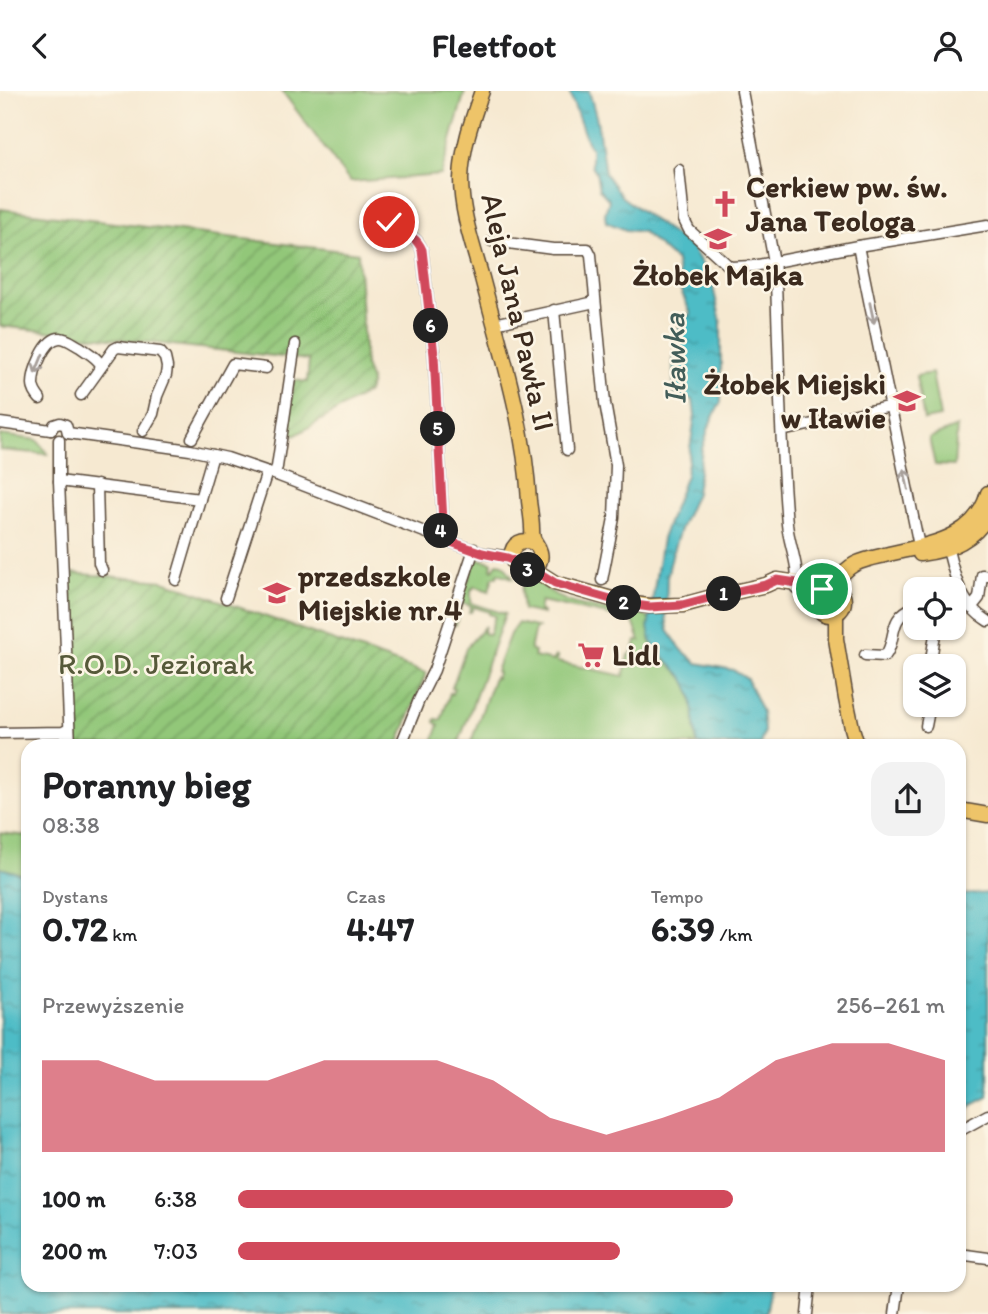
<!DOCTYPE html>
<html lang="pl">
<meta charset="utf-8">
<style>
body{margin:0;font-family:Itim,sans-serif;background:#f2f2f2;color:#202124;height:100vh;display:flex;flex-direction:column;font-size:26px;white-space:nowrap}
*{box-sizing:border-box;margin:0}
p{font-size:23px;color:#757577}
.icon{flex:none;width:38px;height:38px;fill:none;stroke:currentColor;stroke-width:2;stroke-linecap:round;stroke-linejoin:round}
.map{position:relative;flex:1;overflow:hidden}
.details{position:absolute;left:21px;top:648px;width:945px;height:553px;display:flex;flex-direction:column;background:#fff;border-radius:21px;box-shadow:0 2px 5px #0004}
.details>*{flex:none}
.fabs{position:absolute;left:903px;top:486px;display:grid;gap:14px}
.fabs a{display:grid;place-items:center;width:63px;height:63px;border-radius:14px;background:#fff;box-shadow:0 2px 5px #0004;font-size:35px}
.pin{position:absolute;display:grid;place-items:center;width:60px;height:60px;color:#fff;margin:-30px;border:4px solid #fff;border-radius:50%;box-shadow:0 2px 7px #0007}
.km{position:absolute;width:35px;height:35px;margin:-18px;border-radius:50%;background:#222;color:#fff;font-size:19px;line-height:35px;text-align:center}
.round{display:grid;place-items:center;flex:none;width:74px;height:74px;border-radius:21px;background:#f2f2f2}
.overview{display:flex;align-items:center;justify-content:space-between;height:119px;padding:0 21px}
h1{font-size:38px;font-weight:800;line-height:52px}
.metrics{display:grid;grid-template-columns:repeat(3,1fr);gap:10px;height:119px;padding:7px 21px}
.metrics div{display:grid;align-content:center}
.metrics b{font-size:35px;font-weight:800}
.metrics small{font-size:19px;font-weight:400}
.metrics p{font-size:19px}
.chart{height:196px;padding:14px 21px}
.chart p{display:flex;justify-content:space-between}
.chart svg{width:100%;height:126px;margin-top:7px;fill:#d1495b;opacity:.7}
ul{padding:0 21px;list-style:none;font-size:23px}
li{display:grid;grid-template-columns:112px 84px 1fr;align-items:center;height:52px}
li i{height:18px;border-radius:9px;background:#d1495b}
header{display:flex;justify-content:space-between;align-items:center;height:91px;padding:0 21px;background:#fff;font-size:32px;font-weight:800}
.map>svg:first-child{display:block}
</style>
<header><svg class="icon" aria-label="back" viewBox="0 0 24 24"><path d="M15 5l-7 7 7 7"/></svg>Fleetfoot<svg class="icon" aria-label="person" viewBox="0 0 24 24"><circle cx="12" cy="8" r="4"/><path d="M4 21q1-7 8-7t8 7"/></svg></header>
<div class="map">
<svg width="988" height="1223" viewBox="0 0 988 1223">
<defs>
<pattern id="garden-furrows" width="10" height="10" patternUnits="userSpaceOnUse" patternTransform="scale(1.75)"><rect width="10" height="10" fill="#92c779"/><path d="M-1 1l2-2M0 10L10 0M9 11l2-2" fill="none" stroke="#78a263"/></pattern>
<pattern id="water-ripples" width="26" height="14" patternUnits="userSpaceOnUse" patternTransform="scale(1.75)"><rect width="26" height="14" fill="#4ebcc6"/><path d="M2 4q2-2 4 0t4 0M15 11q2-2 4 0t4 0" fill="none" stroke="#4299a0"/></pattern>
</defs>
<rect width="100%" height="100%" fill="#fcf5e5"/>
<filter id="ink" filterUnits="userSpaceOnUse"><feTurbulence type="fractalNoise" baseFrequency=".0143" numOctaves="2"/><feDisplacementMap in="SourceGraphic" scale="14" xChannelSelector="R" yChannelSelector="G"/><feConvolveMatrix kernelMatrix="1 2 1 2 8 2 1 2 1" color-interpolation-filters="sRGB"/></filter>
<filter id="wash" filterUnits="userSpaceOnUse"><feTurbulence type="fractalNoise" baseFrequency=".00686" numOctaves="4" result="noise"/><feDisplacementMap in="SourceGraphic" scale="28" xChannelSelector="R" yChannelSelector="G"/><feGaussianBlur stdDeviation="1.57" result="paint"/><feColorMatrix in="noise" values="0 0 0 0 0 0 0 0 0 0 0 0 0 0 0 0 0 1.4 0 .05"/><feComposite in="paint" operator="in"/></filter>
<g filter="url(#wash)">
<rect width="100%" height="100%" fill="#f6e9d1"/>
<g fill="#92c779" stroke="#66784c" stroke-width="2">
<path d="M282,0H465L441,84L350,91Z"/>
<path d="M932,282L940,326L924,329L916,285Z"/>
<path d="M957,336L954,375L935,374L929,347Z"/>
<path d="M0,344L37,349L48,363L0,359Z"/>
<path d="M476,467L491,471L492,472L491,478L493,479L497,472L503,473L513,487L498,482L497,486H493L489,500L474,495L473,498H471V512L505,523L458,654H432L439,634L435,631L436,628L441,629L450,602L452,603L454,597H452L466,557L485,535L483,542L489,544L495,525L489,523V521L474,516L471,521H469L471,515L462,512L456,534H453Z"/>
<path d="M537,490C543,495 549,500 556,504C576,517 605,517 628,522L627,528L541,510L539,520L543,521V523L523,519L521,499L523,493Z"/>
<path d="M630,522L641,523L650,528C651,535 649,544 651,551C656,565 677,576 685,589C696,608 695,633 697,654H693L692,653V654H470L494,586L496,587L498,582L496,580L510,543L518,532L540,537H535L530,559L535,561L534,566L554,570L555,565L557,566V571L624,585L628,564H630L634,558L636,550H640Z"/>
<path d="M0,742L28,745V787L15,781L0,777Z"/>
</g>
<g fill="url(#garden-furrows)" stroke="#66784c" stroke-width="2">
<path d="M0,118L358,162L365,274L371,291L368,301L294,345L286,340L294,289L307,291L309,269L0,235Z"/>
<path d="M70,482L164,490L426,582L398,654H77Z"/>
</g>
<g fill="url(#water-ripples)" stroke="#447372" stroke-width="2">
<path d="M569,0H589L597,29L605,82L622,106L693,158L712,191L721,231V311L711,330L702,358L696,402L680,438L673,460L667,486L666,527L668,539L672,545L682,559L697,572L733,579L747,588L762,621L764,640L760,654H697L692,606L688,596L683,586L655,557L651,550L648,537L662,448L686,384L695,325L693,309L674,303L673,266L675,261L681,227L691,223L680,197L676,170L643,141L626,139L606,131L605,123L609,109L599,98L596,81L591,75V57L587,51Z"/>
<path d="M0,777L15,781L28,787V1194H771L766,1223H0Z"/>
<path d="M988,802V1006L972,1014L968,1018L962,1013L959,1015V804Z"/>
</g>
</g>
<g filter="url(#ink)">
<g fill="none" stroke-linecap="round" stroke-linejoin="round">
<defs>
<g id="minor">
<path d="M742,0L774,171L776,191C779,271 780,353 787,433C789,454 800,476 796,497"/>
<path d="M679,79L684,129L689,139L730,176L753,175L858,155L988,134"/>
<path d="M386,109C388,118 387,130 391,138C398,148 413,137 422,159L434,264L443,431L440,447"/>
<path d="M492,150L553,158H588L591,164L605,312L616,374L614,427L602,489"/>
<path d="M858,155L919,455"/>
<path d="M554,219L567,359"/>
<path d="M494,233L595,211"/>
<path d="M81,304L114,258L118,256L160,261L165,267L167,276L166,284L157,305L153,323L143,340"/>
<path d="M40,308C36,303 33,299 33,293C33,280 45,247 60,247C67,247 74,253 80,256C88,262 97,266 101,274"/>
<path d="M0,332L51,339"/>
<path d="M51,339L54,334L60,332L66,334L68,342"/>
<path d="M782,340L891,315"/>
<path d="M68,342L190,359L227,367L274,383L440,447L482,462L503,465L512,469"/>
<path d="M192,347L233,273L266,277"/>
<path d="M59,349V390L70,654"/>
<path d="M274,383L277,376L295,253"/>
<path d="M59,390L200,408"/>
<path d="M97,394L99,472L102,479"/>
<path d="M946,451C954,481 958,513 988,530"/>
<path d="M176,489L213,364"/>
<path d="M226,507L267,381"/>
<path d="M971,517L979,507L982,484L988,485"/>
<path d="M865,564L885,565C898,549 886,526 915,516"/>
<path d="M932,576L931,569L936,537"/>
<path d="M926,635L930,614"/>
<path d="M0,642L63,641L69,638"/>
<path d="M401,654L419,609L434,579L474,458"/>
<path d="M959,1040L988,1024"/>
<path d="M959,1163L988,1167"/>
<path d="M807,1223L810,1194"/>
<path d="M895,1223L899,1194"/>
</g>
<g id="major">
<path d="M482,0C472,29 462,57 461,88C461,121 473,155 482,187C501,260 525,334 529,410C530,419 532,428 532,437C532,453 537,450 540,461C544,477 527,482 516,476L511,466C512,452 523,446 535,453"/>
<path d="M920,463C948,460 973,450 988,425"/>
<path d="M531,478L536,480L555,492L626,512L650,515L683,514L716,505L766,494L777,489L797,492L819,500"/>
<circle cx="830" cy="510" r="14"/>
<path d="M831,496C838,488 845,478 855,473C863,469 872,467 881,465C922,454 975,451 988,402"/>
<path d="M836,523V548L846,608L852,637L857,654"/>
<path d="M959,719L988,724"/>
</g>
</defs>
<use href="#minor" stroke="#574739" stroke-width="13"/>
<use href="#major" stroke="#574739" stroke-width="17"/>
<use href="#minor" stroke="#fff" stroke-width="10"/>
<use href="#major" stroke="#eec469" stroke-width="14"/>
</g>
<defs><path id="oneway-shaft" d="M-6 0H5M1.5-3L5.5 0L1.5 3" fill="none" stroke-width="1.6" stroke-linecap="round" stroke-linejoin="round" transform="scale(1.75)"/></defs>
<g stroke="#a79f9a">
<use href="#oneway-shaft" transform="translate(872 222) rotate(78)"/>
<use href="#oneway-shaft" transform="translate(39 273) rotate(112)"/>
<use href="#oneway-shaft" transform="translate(906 388) rotate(-102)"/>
</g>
</g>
<g fill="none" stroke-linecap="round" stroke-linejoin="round" filter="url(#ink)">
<defs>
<path id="route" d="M389,131L390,136L396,143C409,142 417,147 422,159L434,264L443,431L440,447L482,462L507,467L512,469L519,478L536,480L555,492L614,509L635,514L650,516L682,514L716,505L766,494L777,489L797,492L819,500L822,498"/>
</defs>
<use href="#route" stroke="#fff" stroke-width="14"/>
<use href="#route" stroke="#d1495b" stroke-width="9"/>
</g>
<defs>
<symbol id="church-bare" viewBox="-9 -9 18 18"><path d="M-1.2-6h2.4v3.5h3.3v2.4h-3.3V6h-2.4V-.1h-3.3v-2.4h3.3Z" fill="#d1495b" stroke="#fcf5e5" stroke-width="2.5" paint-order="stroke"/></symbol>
<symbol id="school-bare" viewBox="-9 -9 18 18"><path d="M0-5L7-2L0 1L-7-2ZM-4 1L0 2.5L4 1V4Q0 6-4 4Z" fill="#d1495b" stroke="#fcf5e5" stroke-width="2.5" paint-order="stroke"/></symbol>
<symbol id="supermarket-bare" viewBox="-9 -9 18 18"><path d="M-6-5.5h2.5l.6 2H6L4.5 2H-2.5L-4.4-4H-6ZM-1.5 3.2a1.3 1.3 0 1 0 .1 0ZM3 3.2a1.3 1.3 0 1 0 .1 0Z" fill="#d1495b" stroke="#fcf5e5" stroke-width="2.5" paint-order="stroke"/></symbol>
</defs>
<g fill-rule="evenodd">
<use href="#church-bare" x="706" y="94" width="38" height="38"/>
<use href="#school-bare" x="699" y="129" width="38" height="38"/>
<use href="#school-bare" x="888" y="291" width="38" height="38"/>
<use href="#school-bare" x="258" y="483" width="38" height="38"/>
<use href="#supermarket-bare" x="572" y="545" width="38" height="38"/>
</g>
<g text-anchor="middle" stroke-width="5" stroke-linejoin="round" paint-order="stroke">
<g font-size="30" font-weight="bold" fill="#3b2a1e" stroke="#fcf5e5" text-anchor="start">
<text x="746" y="106">Cerkiew pw. św.<tspan x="746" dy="34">Jana Teologa</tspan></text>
<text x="718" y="194" text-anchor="middle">Żłobek Majka</text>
<text x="886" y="303" text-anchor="end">Żłobek Miejski<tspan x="886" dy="34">w Iławie</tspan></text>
<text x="298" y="495">przedszkole<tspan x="298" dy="34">Miejskie nr.4</tspan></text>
<text x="612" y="574">Lidl</text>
</g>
<g font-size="30" fill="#3b2a1e" stroke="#fcf5e5">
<text transform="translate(518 221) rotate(77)" y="10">Aleja Jana Pawła II</text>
</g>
<g font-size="30" fill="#555939" stroke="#fcf5e5">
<text x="156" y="583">R.O.D. Jeziorak</text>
</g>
<g font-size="32" font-style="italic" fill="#425d59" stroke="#fcf5e5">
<text transform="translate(674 268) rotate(-91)" y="11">Iławka</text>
</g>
</g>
</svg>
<div class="fabs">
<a><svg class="icon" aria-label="locate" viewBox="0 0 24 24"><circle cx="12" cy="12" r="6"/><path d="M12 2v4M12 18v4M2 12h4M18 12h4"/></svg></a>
<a><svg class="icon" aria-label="layers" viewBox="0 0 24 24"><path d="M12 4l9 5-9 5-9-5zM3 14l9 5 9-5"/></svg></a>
</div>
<div class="pin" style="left:822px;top:498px;background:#1e9e55"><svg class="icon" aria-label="arrive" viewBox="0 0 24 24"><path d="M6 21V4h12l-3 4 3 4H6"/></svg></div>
<div class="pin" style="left:389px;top:131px;background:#d93025"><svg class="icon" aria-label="check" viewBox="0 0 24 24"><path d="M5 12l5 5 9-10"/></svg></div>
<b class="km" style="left:724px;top:503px">1</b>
<b class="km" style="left:624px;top:512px">2</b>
<b class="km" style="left:528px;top:479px">3</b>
<b class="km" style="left:441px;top:440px">4</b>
<b class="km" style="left:438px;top:338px">5</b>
<b class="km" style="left:431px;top:235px">6</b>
<section class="details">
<div class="overview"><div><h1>Poranny bieg</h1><p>08:38</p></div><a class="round"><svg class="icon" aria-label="share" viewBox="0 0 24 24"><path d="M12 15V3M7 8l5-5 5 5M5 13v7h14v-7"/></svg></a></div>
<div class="metrics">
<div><p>Dystans</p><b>0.72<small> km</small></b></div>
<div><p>Czas</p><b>4:47</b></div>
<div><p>Tempo</p><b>6:39<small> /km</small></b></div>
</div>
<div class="chart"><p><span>Przewyższenie</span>256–261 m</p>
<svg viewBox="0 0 160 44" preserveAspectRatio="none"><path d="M0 44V12L10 12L20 19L30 19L40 19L50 12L60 12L70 12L80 19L90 32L100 38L110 32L120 25L130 12L140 6L150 6L160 12V44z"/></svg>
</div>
<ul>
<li><b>100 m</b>6:38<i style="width:70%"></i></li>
<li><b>200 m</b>7:03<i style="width:54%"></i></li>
</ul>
</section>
</div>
